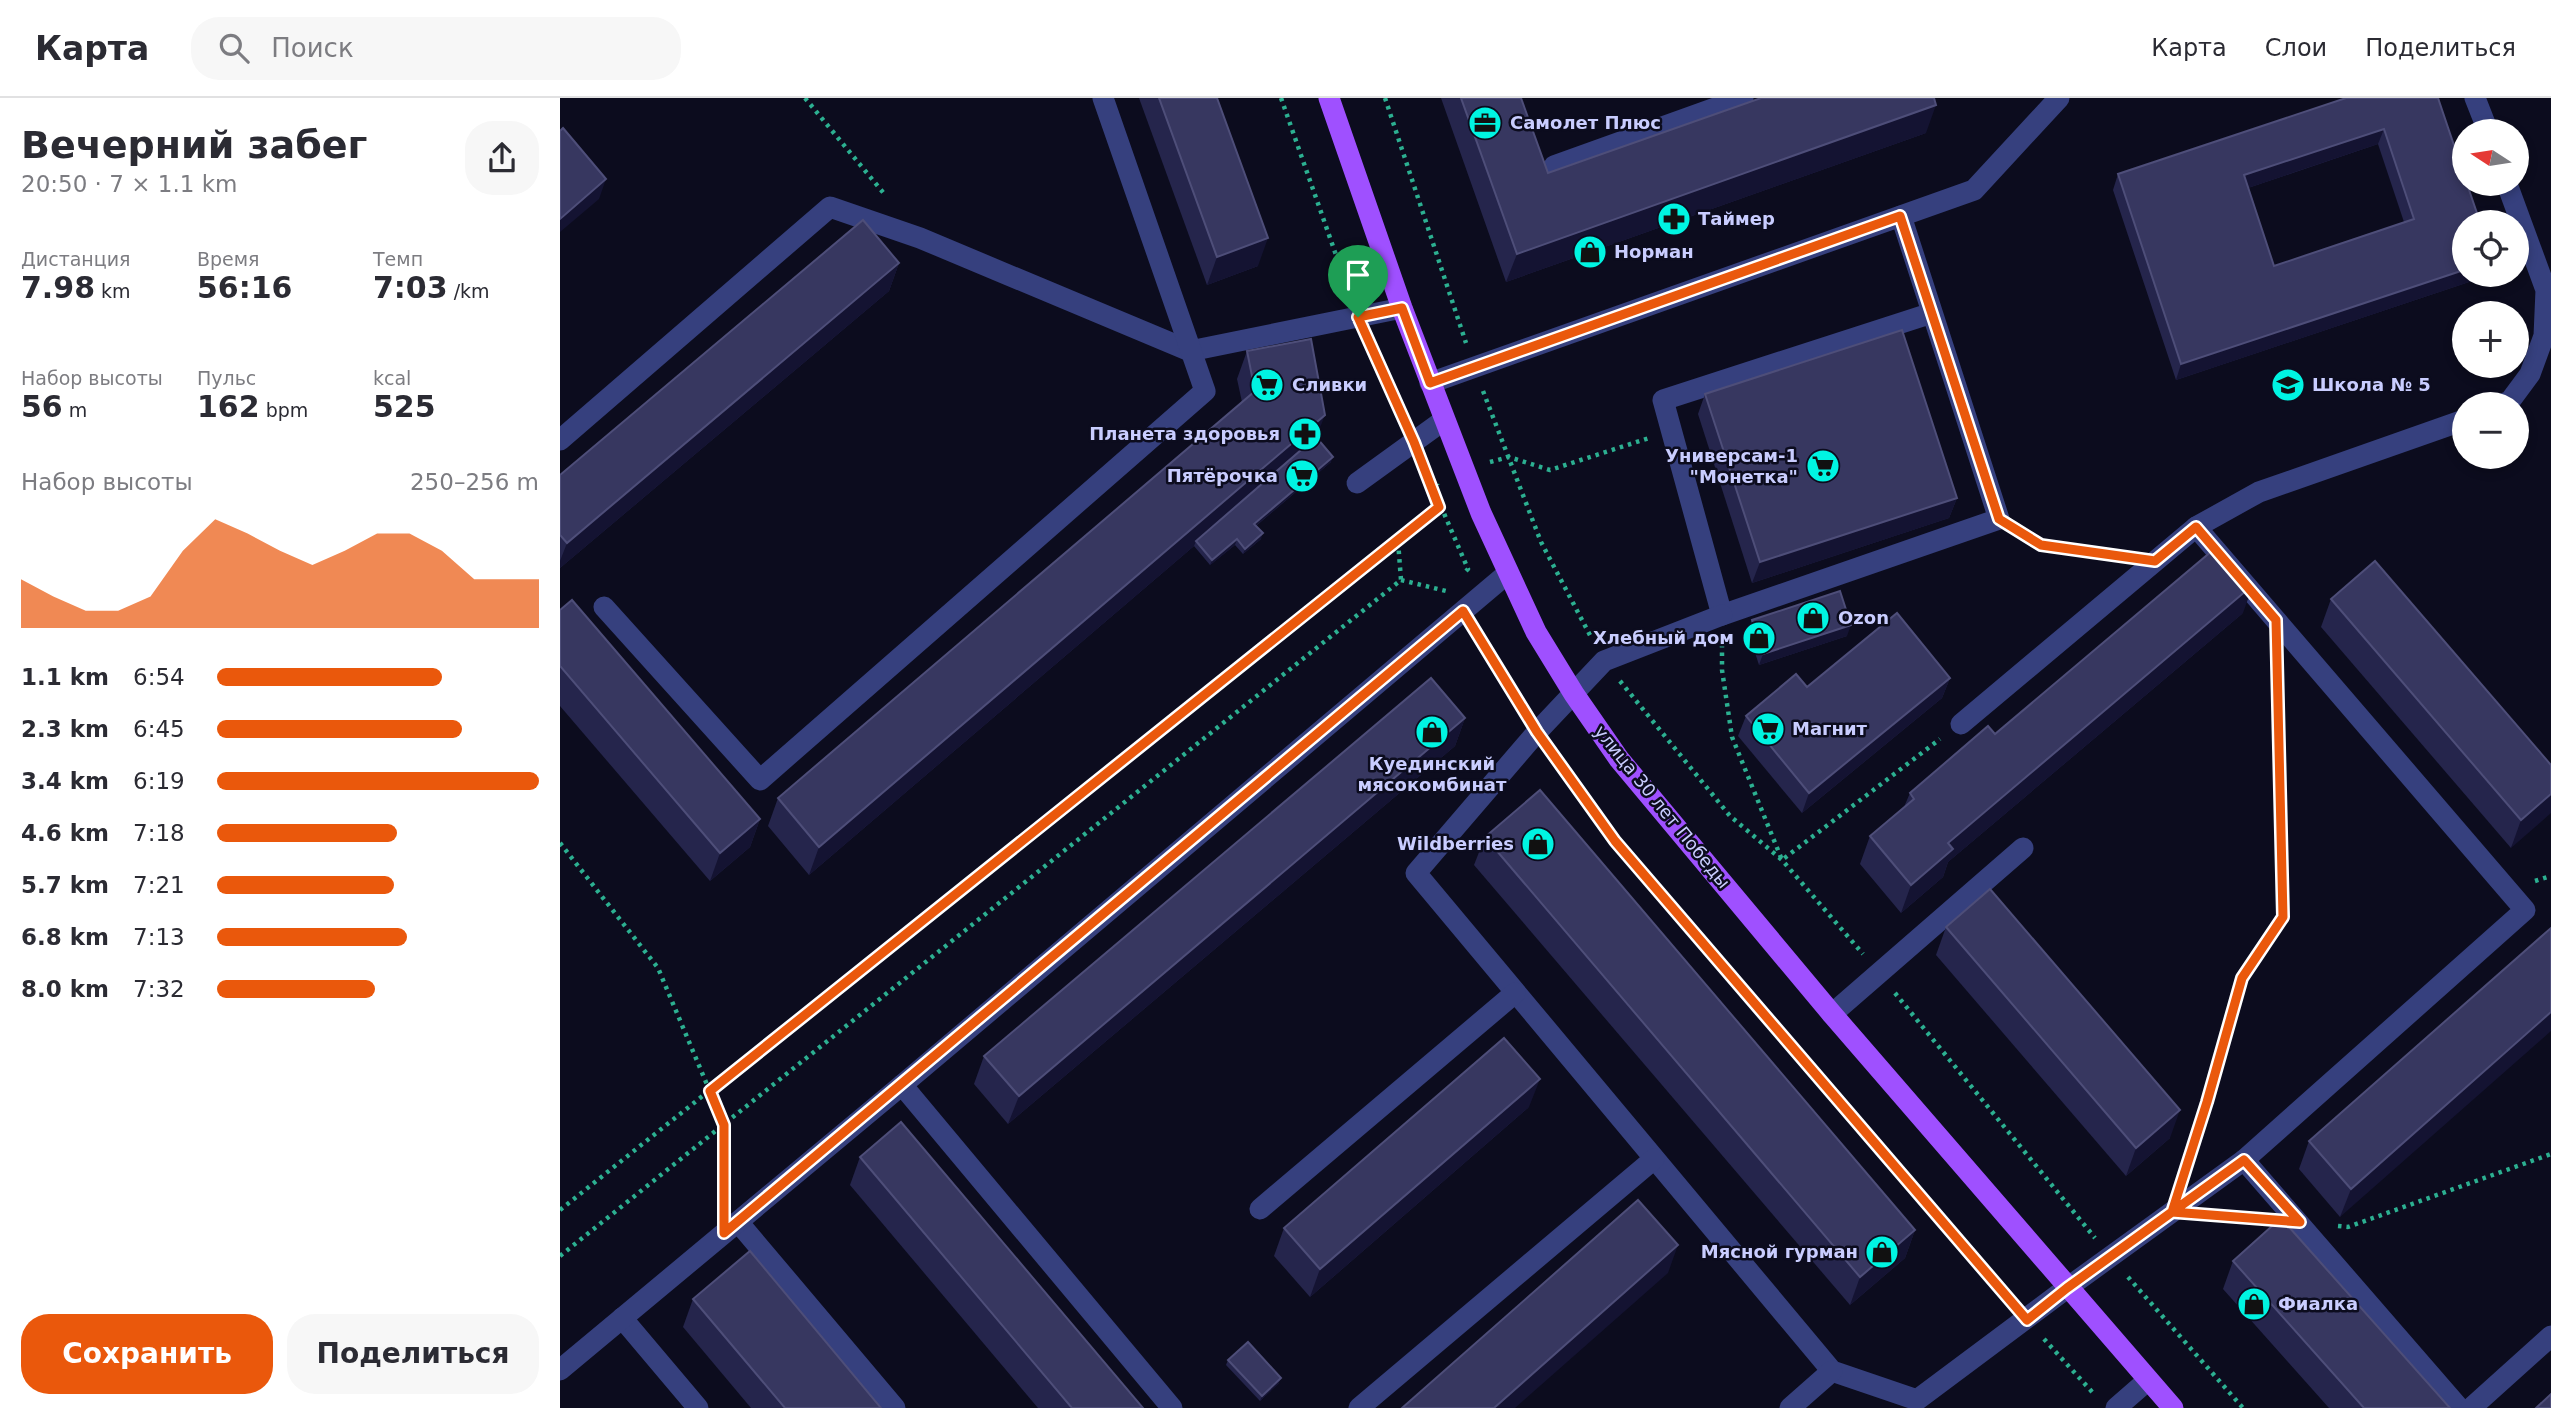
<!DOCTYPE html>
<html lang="ru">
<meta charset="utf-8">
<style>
body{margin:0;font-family:"DejaVu Sans",sans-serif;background:#f7f7f7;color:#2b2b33;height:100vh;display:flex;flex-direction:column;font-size:26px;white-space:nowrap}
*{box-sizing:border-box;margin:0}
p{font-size:23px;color:#7c7c81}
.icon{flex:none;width:38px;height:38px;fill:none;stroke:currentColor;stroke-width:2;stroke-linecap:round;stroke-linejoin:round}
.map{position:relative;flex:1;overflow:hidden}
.drawer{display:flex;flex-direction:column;background:#fff;width:560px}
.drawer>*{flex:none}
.needle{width:46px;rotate:282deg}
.fabs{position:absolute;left:1892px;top:21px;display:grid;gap:14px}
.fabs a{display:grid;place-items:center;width:77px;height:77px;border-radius:50%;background:#fff;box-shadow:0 4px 10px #0003;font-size:35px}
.pin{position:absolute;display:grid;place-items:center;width:60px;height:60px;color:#fff;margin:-72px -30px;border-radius:50% 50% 50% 0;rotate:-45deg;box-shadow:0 0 7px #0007}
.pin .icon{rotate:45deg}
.round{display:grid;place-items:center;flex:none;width:74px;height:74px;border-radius:28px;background:#f7f7f7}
.headline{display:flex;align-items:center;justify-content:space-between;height:119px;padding:0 21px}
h1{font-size:38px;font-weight:600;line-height:52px}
.metrics{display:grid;grid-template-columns:repeat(3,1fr);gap:10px;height:119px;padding:7px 21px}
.metrics div{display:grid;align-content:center}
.metrics b{font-size:30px;font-weight:600}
.metrics small{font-size:19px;font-weight:400}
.metrics p{font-size:19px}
.chart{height:196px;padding:14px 21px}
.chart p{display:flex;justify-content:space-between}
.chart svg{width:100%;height:126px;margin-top:7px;fill:#ea580c;opacity:.7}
.button{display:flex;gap:14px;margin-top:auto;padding:14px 21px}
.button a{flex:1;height:80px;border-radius:28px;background:#ea580c;color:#fff;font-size:28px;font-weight:600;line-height:80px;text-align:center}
.button a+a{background:#f7f7f7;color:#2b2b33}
ul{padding:0 21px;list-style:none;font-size:23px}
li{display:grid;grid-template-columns:112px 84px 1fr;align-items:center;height:52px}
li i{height:18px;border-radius:9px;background:#ea580c}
header{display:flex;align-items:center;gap:42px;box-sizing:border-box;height:98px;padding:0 35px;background:#fff;border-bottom:2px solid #e1e1e2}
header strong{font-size:33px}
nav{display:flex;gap:38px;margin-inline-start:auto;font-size:24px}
.search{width:490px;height:63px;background:#f7f7f7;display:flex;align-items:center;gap:18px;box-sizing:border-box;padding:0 24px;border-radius:28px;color:#7c7c81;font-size:26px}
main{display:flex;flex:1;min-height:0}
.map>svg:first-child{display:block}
</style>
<header>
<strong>Карта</strong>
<div class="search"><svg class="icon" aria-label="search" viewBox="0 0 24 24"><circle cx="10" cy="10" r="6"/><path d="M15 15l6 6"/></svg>Поиск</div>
<nav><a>Карта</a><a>Слои</a><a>Поделиться</a></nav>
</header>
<main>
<section class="drawer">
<div class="headline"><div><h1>Вечерний забег</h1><p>20:50 · 7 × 1.1 km</p></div><a class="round"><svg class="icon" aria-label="share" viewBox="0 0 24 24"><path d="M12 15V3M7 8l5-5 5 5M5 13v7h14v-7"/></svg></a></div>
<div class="metrics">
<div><p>Дистанция</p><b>7.98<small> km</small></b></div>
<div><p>Время</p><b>56:16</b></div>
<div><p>Темп</p><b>7:03<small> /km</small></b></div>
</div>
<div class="metrics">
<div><p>Набор высоты</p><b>56<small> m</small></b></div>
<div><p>Пульс</p><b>162<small> bpm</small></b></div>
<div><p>kcal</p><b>525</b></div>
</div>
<div class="chart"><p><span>Набор высоты</span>250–256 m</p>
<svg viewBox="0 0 160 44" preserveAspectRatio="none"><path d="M0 44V27L10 33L20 38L30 38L40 33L50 17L60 6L70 11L80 17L90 22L100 17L110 11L120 11L130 17L140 27L150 27L160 27V44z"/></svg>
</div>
<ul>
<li><b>1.1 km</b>6:54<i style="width:70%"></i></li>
<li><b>2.3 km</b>6:45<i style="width:76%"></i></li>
<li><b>3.4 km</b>6:19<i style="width:100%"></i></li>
<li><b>4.6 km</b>7:18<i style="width:56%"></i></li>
<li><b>5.7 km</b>7:21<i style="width:55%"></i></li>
<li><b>6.8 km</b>7:13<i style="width:59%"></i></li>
<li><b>8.0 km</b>7:32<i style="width:49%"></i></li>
</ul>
<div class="button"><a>Сохранить</a><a>Поделиться</a></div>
</section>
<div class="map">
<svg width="1991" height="1310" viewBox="0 0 1991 1310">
<rect width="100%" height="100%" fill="#0c0c1e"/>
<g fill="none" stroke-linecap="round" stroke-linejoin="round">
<g stroke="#2cb091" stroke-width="4.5" stroke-dasharray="3.5 5" stroke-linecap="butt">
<path d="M245,0L326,98"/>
<path d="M721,0L789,194"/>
<path d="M825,0L906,245"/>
<path d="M809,244L843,319"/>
<path d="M923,293L981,444L1032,541"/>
<path d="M930,364L949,359L990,372L1089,340"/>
<path d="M864,369L908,471L906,473"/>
<path d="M1461,435L1481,447L1560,458"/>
<path d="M841,482L886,493"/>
<path d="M917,536L963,612"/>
<path d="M1162,546V572L1172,639L1222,762L1380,641"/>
<path d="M1060,583L1170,718L1222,762L1303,856"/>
<path d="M993,657L1055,743L1448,1200"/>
<path d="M0,745L98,870L164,1027V1099"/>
<path d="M1975,783L1991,778"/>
<path d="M1335,895L1535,1140"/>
<path d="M1626,1071L1683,880L1723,819L1717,565"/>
<path d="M0,1112L879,409L877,386"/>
<path d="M1656,1117L1699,1121"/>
<path d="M1778,1128L1788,1129L1991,1056"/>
<path d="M0,1158L841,482L838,443"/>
<path d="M1568,1179L1683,1310"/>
<path d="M1484,1241L1534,1296"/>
</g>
<g stroke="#36407e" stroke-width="21">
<path d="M1915,0L1928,33"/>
<path d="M994,68L1183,0"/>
<path d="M1341,118L1439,421L1162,517L1103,302L1372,215"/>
<path d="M870,285L1414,92L1499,0"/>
<path d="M1943,306L1950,303L1970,276L1984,238L1986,192L1947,86"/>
<path d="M0,342L270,109L360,140L630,253L842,210"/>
<path d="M797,385L884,322"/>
<path d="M1636,429L1699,394L1904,322"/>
<path d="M44,509L200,682L645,293L543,0"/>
<path d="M1162,517L1044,563L977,634L856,775L1272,1273L1357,1302L1507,1190L1684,1062L1965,812L1636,429L1401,626"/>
<path d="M1272,916L1463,750"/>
<path d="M342,987L612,1310"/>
<path d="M1684,1062L1899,1310"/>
<path d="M700,1111L955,895"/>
<path d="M178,1124L335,1310"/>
<path d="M62,1220L138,1310"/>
<path d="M0,1272L342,987L948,475"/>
<path d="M799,1310L1094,1061"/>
<path d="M1230,1310L1272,1273"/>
<path d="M1556,1310L1587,1283"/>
<path d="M1911,1310L1991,1238"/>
</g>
<path stroke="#9f50ff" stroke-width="21" d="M769,0L842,210L921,415L976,534L1014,596L1059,661L1272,916L1613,1310"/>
</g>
<g fill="#25254c" fill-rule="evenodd">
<path d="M579,0H657L698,168L647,187Z"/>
<path d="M881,0H961L988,75L1366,35L946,184Z"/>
<path d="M1878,0L1927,178L1616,282L1553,92L1558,76ZM1818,46L1844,124L1714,168L1688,90Z"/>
<path d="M339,165L329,193L0,470V377Z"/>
<path d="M687,253L756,339L771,364L696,428L701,441L683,456L675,447L650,467L634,448L249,777L208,728L218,700L682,304L677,281Z"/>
<path d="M1145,296L1397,400L1389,420L1192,485L1138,316Z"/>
<path d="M1771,501L1991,667L1951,750L1761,529Z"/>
<path d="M0,512L200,721L190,749L150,783L0,608Z"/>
<path d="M1683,515L1388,764L1383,779L1341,815L1300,766L1310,738L1344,709L1350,695L1435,636Z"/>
<path d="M1192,522L1287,538L1199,567L1188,533Z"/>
<path d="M1390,580L1382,600L1242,715L1178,638L1186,618L1247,589Z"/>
<path d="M905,620L895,648L448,1026L414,986L424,958Z"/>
<path d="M925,739L1355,1132L1345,1160L1290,1207L914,767Z"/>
<path d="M1386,829L1610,1040L1566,1078L1376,857Z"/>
<path d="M1991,830L1780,1119L1739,1071L1749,1043Z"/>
<path d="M969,1009L750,1199L714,1158L724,1130Z"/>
<path d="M300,1059L583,1310H478L290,1087Z"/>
<path d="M1673,1163L1890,1310H1769L1663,1191Z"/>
<path d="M133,1201L321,1310H191L123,1229Z"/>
<path d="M668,1262L719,1285L700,1303L666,1267Z"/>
</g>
<g fill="#141332">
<path d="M1376,7L1366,35L946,184L957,156Z"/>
<path d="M1824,31L1818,46L1679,93L1684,77Z"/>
<path d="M46,81L39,101L0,134V121Z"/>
<path d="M708,140L698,168L647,187L657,159Z"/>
<path d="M339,165L329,193L0,470V463L7,445Z"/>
<path d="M1904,172V177H1927V178L1616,282L1621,266Z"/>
<path d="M765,317L754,345L636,443L634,448L249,777L259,749Z"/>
<path d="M773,359L771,364L692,431L694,426Z"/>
<path d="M1397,400L1389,420L1192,485L1200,464Z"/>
<path d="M703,435L701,441L683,456L685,451Z"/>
<path d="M677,441L675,447L650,467L652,462Z"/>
<path d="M1693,487L1683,515L1388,764L1383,779L1341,815L1351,787L1388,745Z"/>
<path d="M1291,527L1287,538L1199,567L1203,556Z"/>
<path d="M1390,580L1382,600L1242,715L1249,695Z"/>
<path d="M905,620L895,648L448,1026L459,998Z"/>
<path d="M1991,696V715L1951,750L1961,722Z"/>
<path d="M200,721L190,749L150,783L160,755Z"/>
<path d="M1991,914V933L1780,1119L1791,1091Z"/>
<path d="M980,981L969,1009L750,1199L760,1171Z"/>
<path d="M1620,1012L1610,1040L1566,1078L1576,1050Z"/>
<path d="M1355,1132L1345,1160L1290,1207L1300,1179Z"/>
<path d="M1118,1147L1108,1175L955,1310H934Z"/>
<path d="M721,1280L719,1285L700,1303L702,1298Z"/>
</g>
<g fill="#373760" stroke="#4e4e79" stroke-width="2" fill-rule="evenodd">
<path d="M599,0H657L708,140L657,159Z"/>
<path d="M901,0H961L988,75L1201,0H1374L1376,7L957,156Z"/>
<path d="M1786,0H1878L1904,77V86H1907L1920,124H1904V172L1621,266L1558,76ZM1824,31L1854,121L1714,168L1684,77Z"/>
<path d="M3,30L46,81L0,121V33Z"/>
<path d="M303,122L339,165L7,445L0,437V377Z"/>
<path d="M1342,232L1397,400L1200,464L1145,296Z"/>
<path d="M751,241L765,317L259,749L218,700L695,293L687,253Z"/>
<path d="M756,339L773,359L694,426L703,435L685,451L677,441L652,462L636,443Z"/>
<path d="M1659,447L1693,487L1388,745L1393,751L1351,787L1310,738L1354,701L1350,695L1428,628L1435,636Z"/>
<path d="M1815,463L1991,667V696L1961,722L1771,501Z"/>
<path d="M1280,493L1291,527L1203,556L1192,522Z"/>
<path d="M12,502L200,721L160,755L0,568V512Z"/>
<path d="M1337,515L1390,580L1249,695L1186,618L1236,576L1247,589Z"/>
<path d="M871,580L905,620L459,998L424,958Z"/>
<path d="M980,692L1355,1132L1300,1179L925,739Z"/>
<path d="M1430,791L1620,1012L1576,1050L1386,829Z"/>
<path d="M1991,830V914L1791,1091L1749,1043Z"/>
<path d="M944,940L980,981L760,1171L724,1130Z"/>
<path d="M341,1024L583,1310H512L300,1059Z"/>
<path d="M1078,1102L1118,1147L934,1310H842Z"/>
<path d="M1721,1120L1890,1310H1804L1673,1163Z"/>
<path d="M190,1153L321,1310H225L133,1201Z"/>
<path d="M688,1244L721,1280L702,1298L668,1262Z"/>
<path d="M1991,1296V1310H1976Z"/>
</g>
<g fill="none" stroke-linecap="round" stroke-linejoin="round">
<defs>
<path id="route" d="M798,219L854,344L879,409L150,993L164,1027V1135L903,513L977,634L1055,743L1467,1222L1507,1190L1612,1114L1740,1124L1684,1062L1612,1114L1647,1004L1682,880L1723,819L1716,522L1636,429L1595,463L1481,447L1439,421L1340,118L870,285L842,210L798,219"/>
</defs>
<use href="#route" stroke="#fff" stroke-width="14"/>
<use href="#route" stroke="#ea580c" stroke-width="9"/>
</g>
<defs>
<symbol id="office-disc" viewBox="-11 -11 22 22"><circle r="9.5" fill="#00f4e2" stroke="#0c0c1e"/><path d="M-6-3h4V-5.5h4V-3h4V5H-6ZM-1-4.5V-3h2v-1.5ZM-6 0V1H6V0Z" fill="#111"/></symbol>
<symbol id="pharmacy-disc" viewBox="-11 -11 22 22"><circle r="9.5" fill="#00f4e2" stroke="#0c0c1e"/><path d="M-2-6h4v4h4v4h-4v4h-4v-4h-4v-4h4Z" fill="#111"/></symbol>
<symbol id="shop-disc" viewBox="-11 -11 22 22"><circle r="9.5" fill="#00f4e2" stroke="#0c0c1e"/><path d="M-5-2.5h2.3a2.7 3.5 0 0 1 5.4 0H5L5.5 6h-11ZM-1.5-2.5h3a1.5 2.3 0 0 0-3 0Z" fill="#111"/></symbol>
<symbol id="supermarket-disc" viewBox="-11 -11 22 22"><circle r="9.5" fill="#00f4e2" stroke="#0c0c1e"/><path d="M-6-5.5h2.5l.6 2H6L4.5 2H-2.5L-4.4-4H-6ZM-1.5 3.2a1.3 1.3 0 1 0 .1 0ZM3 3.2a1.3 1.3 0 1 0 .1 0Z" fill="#111"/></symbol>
<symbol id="school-disc" viewBox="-11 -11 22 22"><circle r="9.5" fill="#00f4e2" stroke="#0c0c1e"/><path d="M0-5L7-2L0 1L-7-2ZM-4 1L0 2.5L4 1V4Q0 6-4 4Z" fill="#111"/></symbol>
</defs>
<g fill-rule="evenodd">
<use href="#office-disc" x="906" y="6" width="38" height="38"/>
<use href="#pharmacy-disc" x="1095" y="102" width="38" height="38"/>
<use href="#shop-disc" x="1011" y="135" width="38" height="38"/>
<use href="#supermarket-disc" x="688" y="268" width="38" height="38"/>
<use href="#school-disc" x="1709" y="268" width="38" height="38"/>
<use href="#pharmacy-disc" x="726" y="317" width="38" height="38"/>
<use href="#supermarket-disc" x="1244" y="349" width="38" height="38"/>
<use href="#supermarket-disc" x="723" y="359" width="38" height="38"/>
<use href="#shop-disc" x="1234" y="501" width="38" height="38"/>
<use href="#shop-disc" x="1180" y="521" width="38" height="38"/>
<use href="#supermarket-disc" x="1189" y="612" width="38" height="38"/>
<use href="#shop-disc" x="853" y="615" width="38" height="38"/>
<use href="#shop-disc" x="959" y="727" width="38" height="38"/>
<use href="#shop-disc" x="1303" y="1135" width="38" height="38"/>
<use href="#shop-disc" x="1675" y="1187" width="38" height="38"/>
</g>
<g text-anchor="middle" stroke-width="5" stroke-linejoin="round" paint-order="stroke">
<g font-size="18" font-weight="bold" fill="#c9cdff" stroke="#0c0c1e" text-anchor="start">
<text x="950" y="31">Самолет Плюс</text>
<text x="1138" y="127">Таймер</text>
<text x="1054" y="160">Норман</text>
<text x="732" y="293">Сливки</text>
<text x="1752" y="293">Школа № 5</text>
<text x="720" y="342" text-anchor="end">Планета здоровья</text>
<text x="1238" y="364" text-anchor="end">Универсам-1<tspan x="1238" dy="21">"Монетка"</tspan></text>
<text x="718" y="384" text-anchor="end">Пятёрочка</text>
<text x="1278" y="526">Ozon</text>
<text x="1174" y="546" text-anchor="end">Хлебный дом</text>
<text x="1232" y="637">Магнит</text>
<text x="872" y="672" text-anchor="middle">Куединский<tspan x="872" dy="21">мясокомбинат</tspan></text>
<text x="954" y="752" text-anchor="end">Wildberries</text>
<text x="1298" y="1160" text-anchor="end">Мясной гурман</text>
<text x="1718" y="1212">Фиалка</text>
</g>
<g font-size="18" fill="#c9cdff" stroke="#0c0c1e">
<text transform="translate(1102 709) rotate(51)" y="6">улица 30 лет Победы</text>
</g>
</g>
</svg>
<div class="fabs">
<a><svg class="needle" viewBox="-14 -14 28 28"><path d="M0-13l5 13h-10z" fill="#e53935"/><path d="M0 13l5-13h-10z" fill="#7c7c81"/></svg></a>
<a><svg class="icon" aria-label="locate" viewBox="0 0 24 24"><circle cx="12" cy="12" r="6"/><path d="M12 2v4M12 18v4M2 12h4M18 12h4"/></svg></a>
<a>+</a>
<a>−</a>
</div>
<div class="pin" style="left:798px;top:219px;background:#1e9e55"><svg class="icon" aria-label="arrive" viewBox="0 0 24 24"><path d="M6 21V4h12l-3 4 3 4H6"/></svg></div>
</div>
</main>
